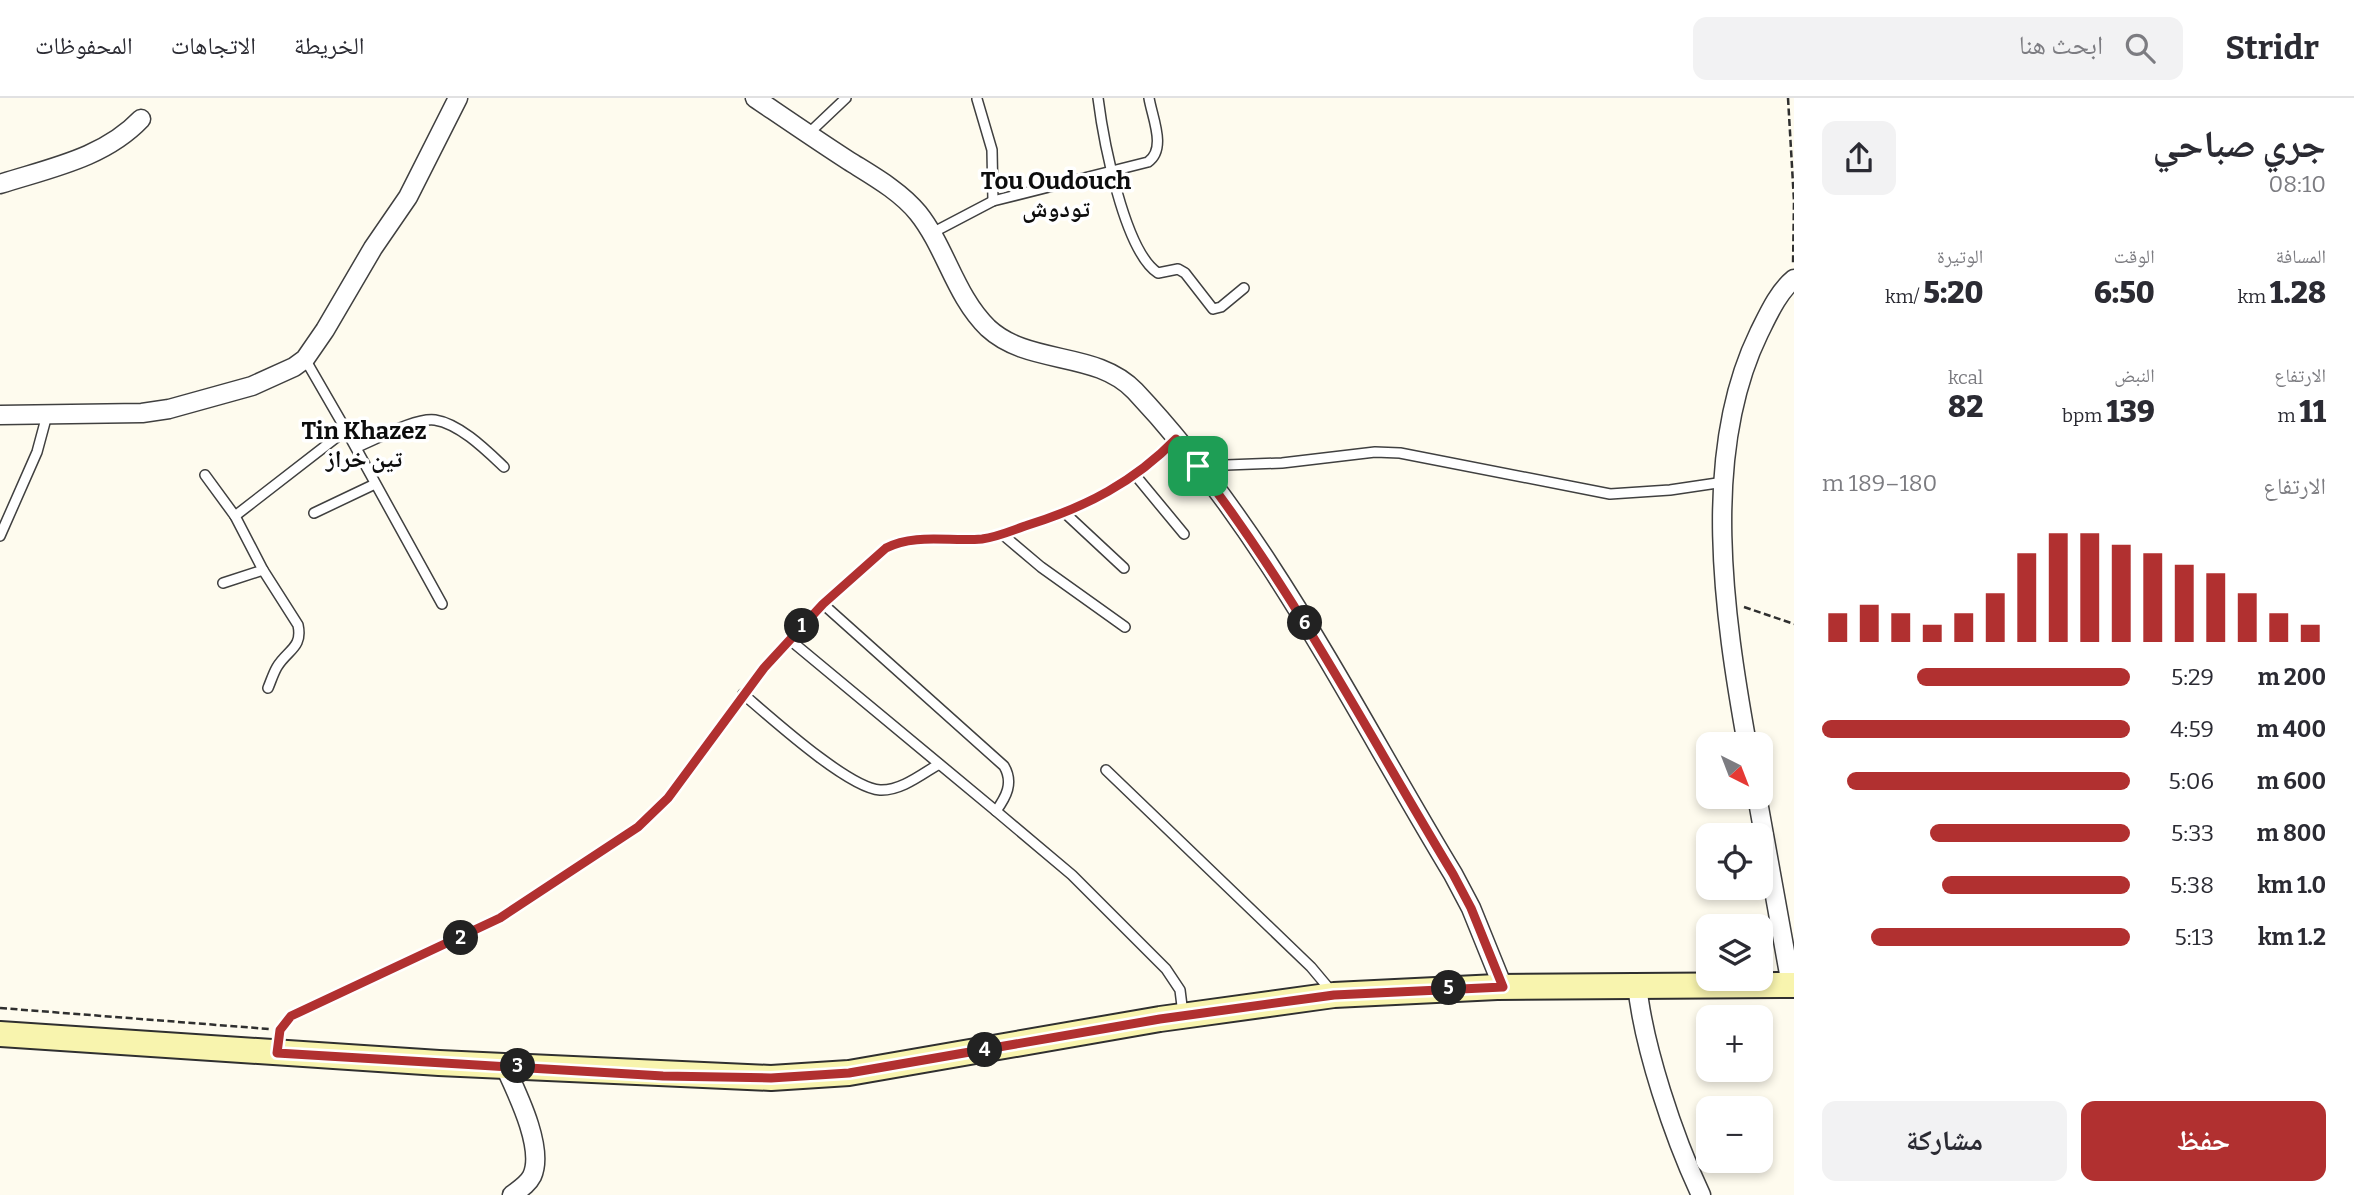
<!DOCTYPE html>
<html lang="ar">
<meta charset="utf-8">
<style>
body{margin:0;font-family:Bitter,"Noto Naskh Arabic",serif;background:#f2f2f3;color:#2b2b33;direction:rtl;height:100vh;display:flex;flex-direction:column;font-size:26px;white-space:nowrap}
*{box-sizing:border-box;margin:0}
p{font-size:23px;color:#7c7c81}
.icon{flex:none;width:38px;height:38px;fill:none;stroke:currentColor;stroke-width:2;stroke-linecap:round;stroke-linejoin:round}
.map{position:relative;flex:1;overflow:hidden;direction:ltr}
.sheet{display:flex;flex-direction:column;background:#fff;width:560px}
.sheet>*{flex:none}
.needle{width:46px;rotate:138deg}
.buttons{position:absolute;left:1696px;top:634px;display:grid;gap:14px}
.buttons a{display:grid;place-items:center;width:77px;height:77px;border-radius:14px;background:#fff;box-shadow:0 4px 10px #0003;font-size:35px}
.pin{position:absolute;display:grid;place-items:center;width:60px;height:60px;color:#fff;margin:-30px;border-radius:14px;box-shadow:0 4px 10px #0006}
.km{position:absolute;width:35px;height:35px;margin:-18px;border-radius:50%;background:#222;color:#fff;font-size:19px;line-height:35px;text-align:center}
.round{display:grid;place-items:center;flex:none;width:74px;height:74px;border-radius:14px;background:#f2f2f3}
.overview{display:flex;align-items:center;justify-content:space-between;height:119px;padding:0 28px}
h1{font-size:38px;font-weight:800;line-height:52px}
.figures{display:grid;grid-template-columns:repeat(3,1fr);gap:10px;height:119px;padding:7px 28px}
.figures div{display:grid;align-content:center}
.figures b{font-size:30px;font-weight:800}
.figures small{font-size:19px;font-weight:400}
.figures p{font-size:19px}
.chart{height:196px;padding:14px 28px}
.chart p{display:flex;justify-content:space-between}
.chart svg{width:100%;height:126px;margin-top:7px;stroke:#b13030;stroke-width:6}
.primary-button{display:flex;gap:14px;margin-top:auto;padding:14px 28px}
.primary-button a{flex:1;height:80px;border-radius:14px;background:#b13030;color:#fff;font-size:28px;font-weight:800;line-height:80px;text-align:center}
.primary-button a+a{background:#f2f2f3;color:#2b2b33}
ul{padding:0 28px;list-style:none;font-size:23px}
li{display:grid;grid-template-columns:112px 84px 1fr;align-items:center;height:52px}
li i{height:18px;border-radius:9px;background:#b13030}
header{display:flex;align-items:center;gap:42px;box-sizing:border-box;height:98px;padding:0 35px;background:#fff;border-bottom:2px solid #e1e1e2}
header strong{font-size:33px}
nav{display:flex;gap:38px;margin-inline-start:auto;font-size:24px}
.search{width:490px;height:63px;background:#f2f2f3;display:flex;align-items:center;gap:18px;box-sizing:border-box;padding:0 24px;border-radius:14px;color:#7c7c81;font-size:26px}
main{display:flex;flex:1;min-height:0}
.map>svg:first-child{display:block}
</style>
<header>
<strong>Stridr</strong>
<div class="search"><svg class="icon" aria-label="search" viewBox="0 0 24 24"><circle cx="10" cy="10" r="6"/><path d="M15 15l6 6"/></svg>ابحث هنا</div>
<nav><a>الخريطة</a><a>الاتجاهات</a><a>المحفوظات</a></nav>
</header>
<main>
<section class="sheet">
<div class="overview"><div><h1>جري صباحي</h1><p>08:10</p></div><a class="round"><svg class="icon" aria-label="share" viewBox="0 0 24 24"><path d="M12 15V3M7 8l5-5 5 5M5 13v7h14v-7"/></svg></a></div>
<div class="figures">
<div><p>المسافة</p><b>1.28<small> km</small></b></div>
<div><p>الوقت</p><b>6:50</b></div>
<div><p>الوتيرة</p><b>5:20<small> /km</small></b></div>
</div>
<div class="figures">
<div><p>الارتفاع</p><b>11<small> m</small></b></div>
<div><p>النبض</p><b>139<small> bpm</small></b></div>
<div><p>kcal</p><b>82</b></div>
</div>
<div class="chart"><p><span>الارتفاع</span>180–189 m</p>
<svg viewBox="0 0 160 44" preserveAspectRatio="none"><path d="M5 44V34M15 44V31M25 44V34M35 44V38M45 44V34M55 44V27M65 44V13M75 44V6M85 44V6M95 44V10M105 44V13M115 44V17M125 44V20M135 44V27M145 44V34M155 44V38"/></svg>
</div>
<ul>
<li><b>200 m</b>5:29<i style="width:69%"></i></li>
<li><b>400 m</b>4:59<i style="width:100%"></i></li>
<li><b>600 m</b>5:06<i style="width:92%"></i></li>
<li><b>800 m</b>5:33<i style="width:65%"></i></li>
<li><b>1.0 km</b>5:38<i style="width:61%"></i></li>
<li><b>1.2 km</b>5:13<i style="width:84%"></i></li>
</ul>
<div class="primary-button"><a>حفظ</a><a>مشاركة</a></div>
</section>
<div class="map">
<svg width="1794" height="1097" viewBox="0 0 1794 1097">
<rect width="100%" height="100%" fill="#fefbee"/>
<g fill="none" stroke-linecap="round" stroke-linejoin="round">
<defs>
<g id="lane">
<path d="M1098,0C1103,40 1124,153 1158,175L1178,171L1185,175L1213,211L1221,209L1244,190"/>
<path d="M977,1L992,52L993,103"/>
<path d="M808,36L846,0"/>
<path d="M932,135L993,103L1148,64C1167,51 1152,19 1149,0"/>
<path d="M346,332L442,506"/>
<path d="M357,349C375,342 416,319 435,322C460,326 486,352 504,369"/>
<path d="M1200,368L1282,365L1375,354L1400,355L1610,396L1670,392L1724,384"/>
<path d="M205,377L235,418L263,472L298,527C303,550 287,552 277,569C273,576 271,583 268,590"/>
<path d="M1136,378L1184,436"/>
<path d="M314,415L375,386"/>
<path d="M1066,416L1124,470"/>
<path d="M235,418L346,332L305,261"/>
<path d="M1002,436L1041,469L1125,529"/>
<path d="M0,438L37,354L47,317"/>
<path d="M223,485L263,472"/>
<path d="M790,542L996,713C1006,699 1014,685 1004,668L823,506"/>
<path d="M743,596C770,619 848,690 880,692C901,693 922,676 939,666"/>
<path d="M1106,672L1311,869L1332,894"/>
<path d="M996,713L1072,777L1166,871L1180,892L1183,916"/>
<path d="M277,953L280,932L291,918L500,820L638,729L668,700L764,570L823,506L886,450C916,435 950,444 982,441C998,439 1013,432 1028,427C1086,409 1134,384 1176,341"/>
</g>
<g id="street">
<path d="M755,0C786,21 818,43 849,63C873,78 900,93 918,115C946,150 955,198 988,230C1029,268 1096,252 1135,293C1268,434 1354,613 1453,776L1471,810L1503,889"/>
<path d="M0,86C50,70 104,60 141,21"/>
<path d="M0,317L142,315L169,311L252,288L294,269L305,261L325,232L373,150L408,99L458,0"/>
<path d="M1747,646C1724,518 1700,356 1759,235C1768,217 1778,194 1794,181"/>
<path d="M1757,698L1791,887"/>
<path d="M1637,886C1643,948 1674,1040 1701,1097"/>
<path d="M504,967C516,993 545,1050 532,1078C528,1086 520,1091 512,1097"/>
</g>
<path id="secondary" d="M0,936L439,965L771,980L849,975L1160,921L1334,897L1497,889L1794,887"/>
</defs>
<use href="#lane" stroke="#404040" stroke-width="12"/>
<use href="#street" stroke="#404040" stroke-width="21"/>
<use href="#secondary" stroke="#2f2f2f" stroke-width="28"/>
<g stroke="#2f2f2f" stroke-width="2.5" stroke-dasharray="7 3.5" stroke-linecap="butt">
<path d="M1788,0L1794,103L1793,167"/>
<path d="M1744,509L1794,526"/>
<path d="M0,910L269,931"/>
</g>
<use href="#lane" stroke="#fff" stroke-width="9"/>
<use href="#street" stroke="#fff" stroke-width="18"/>
<use href="#secondary" stroke="#f8f4ae" stroke-width="24"/>
</g>
<g fill="none" stroke-linecap="round" stroke-linejoin="round">
<defs>
<path id="route" d="M1176,341C1285,475 1364,629 1453,776L1471,810L1503,889L1334,897L1160,921L849,975L771,980L663,978L277,955L280,932L291,918L500,820L638,729L668,700L764,570L823,506L886,450C915,435 950,444 982,441C998,439 1013,432 1028,427C1086,409 1134,384 1176,341Z"/>
</defs>
<use href="#route" stroke="#fff" stroke-width="14"/>
<use href="#route" stroke="#b13030" stroke-width="9"/>
</g>
<g text-anchor="middle" stroke-width="7" stroke-linejoin="round" paint-order="stroke">
<g font-size="24" font-weight="bold" fill="#0d0d0d" stroke="#fff">
<text x="1056" y="91">Tou Oudouch<tspan x="1056" dy="28">تودوش</tspan></text>
<text x="364" y="341">Tin Khazez<tspan x="364" dy="28">تين خراز</tspan></text>
</g>
</g>
</svg>
<div class="buttons">
<a><svg class="needle" viewBox="-14 -14 28 28"><path d="M0-13l5 13h-10z" fill="#e53935"/><path d="M0 13l5-13h-10z" fill="#7c7c81"/></svg></a>
<a><svg class="icon" aria-label="locate" viewBox="0 0 24 24"><circle cx="12" cy="12" r="6"/><path d="M12 2v4M12 18v4M2 12h4M18 12h4"/></svg></a>
<a><svg class="icon" aria-label="layers" viewBox="0 0 24 24"><path d="M12 4l9 5-9 5-9-5zM3 14l9 5 9-5"/></svg></a>
<a>+</a>
<a>−</a>
</div>
<div class="pin" style="left:1198px;top:368px;background:#1e9e55"><svg class="icon" aria-label="arrive" viewBox="0 0 24 24"><path d="M6 21V4h12l-3 4 3 4H6"/></svg></div>
<b class="km" style="left:802px;top:528px">1</b>
<b class="km" style="left:461px;top:840px">2</b>
<b class="km" style="left:518px;top:968px">3</b>
<b class="km" style="left:985px;top:952px">4</b>
<b class="km" style="left:1449px;top:890px">5</b>
<b class="km" style="left:1305px;top:525px">6</b>
</div>
</main>
